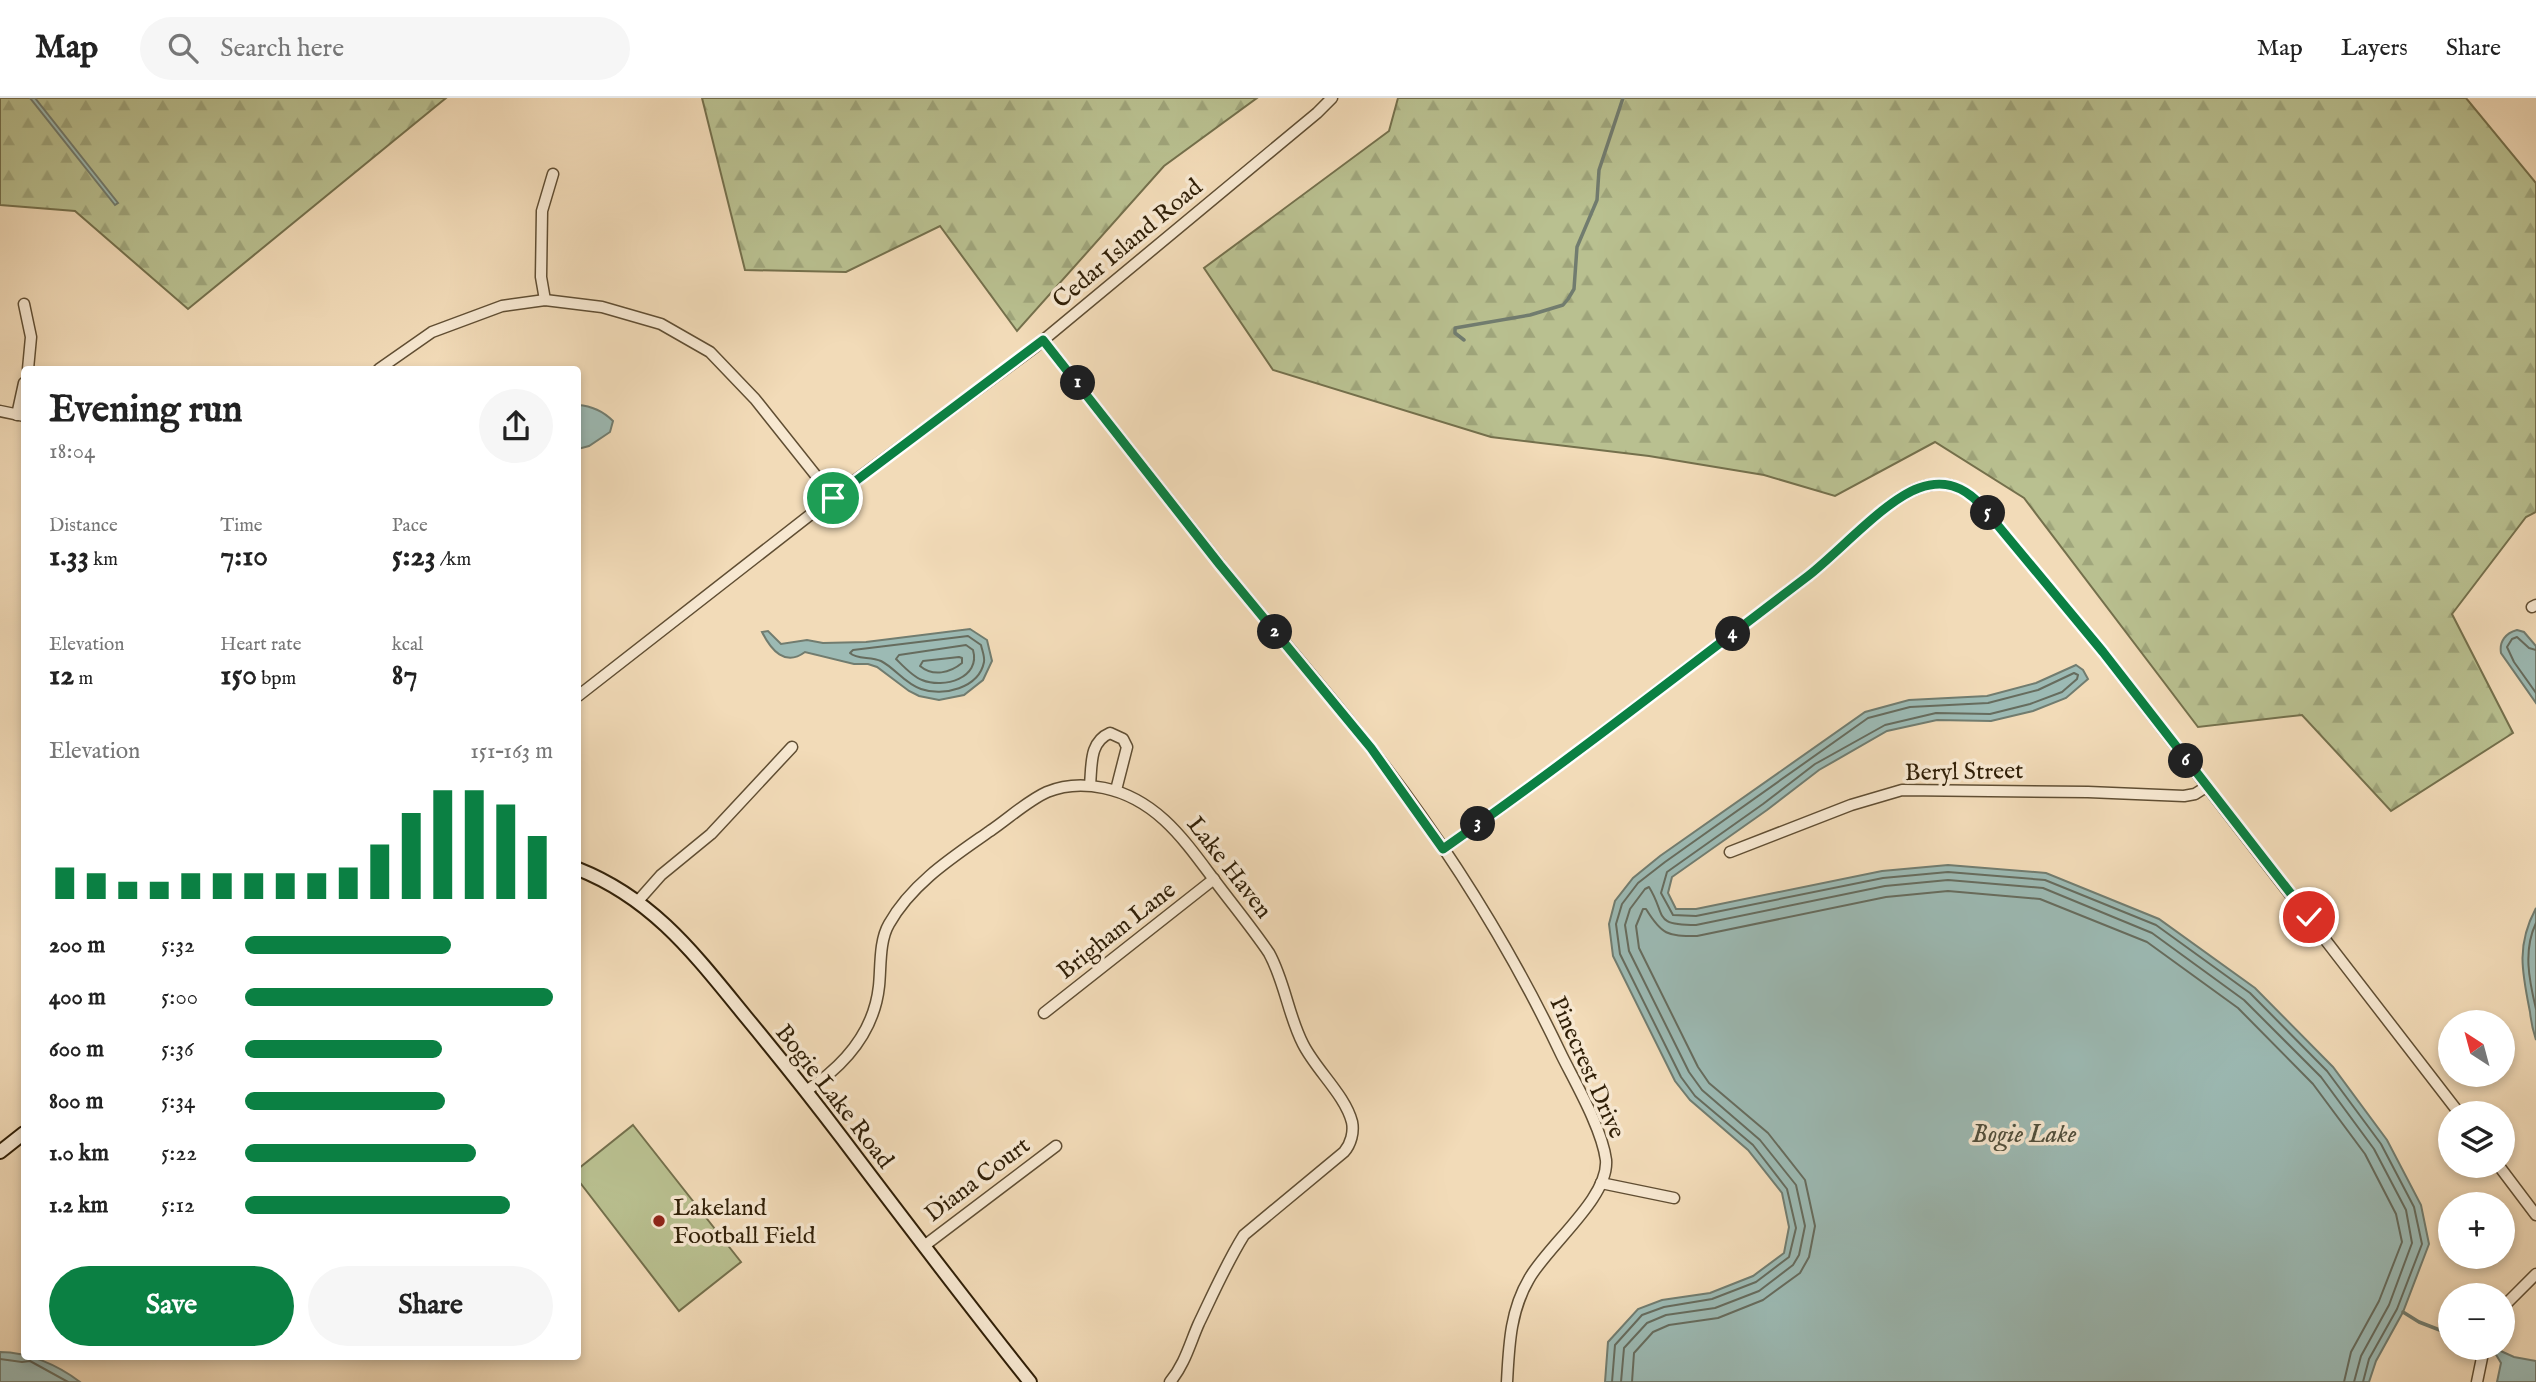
<!DOCTYPE html>
<meta charset="utf-8">
<style>
body{margin:0;font-family:"IM FELL English",serif;background:#f6f6f6;color:#222;height:100vh;display:flex;flex-direction:column;font-size:26px;white-space:nowrap}
*{box-sizing:border-box;margin:0}
p{font-size:23px;color:#767676}
.icon{flex:none;width:38px;height:38px;fill:none;stroke:currentColor;stroke-width:2;stroke-linecap:round;stroke-linejoin:round}
.map{position:relative;flex:1;overflow:hidden}
.sheet{position:absolute;left:21px;top:268px;width:560px;height:994px;display:flex;flex-direction:column;background:#fff;border-radius:7px;box-shadow:0 4px 10px #0003}
.sheet>*{flex:none}
.needle{width:46px;rotate:324deg}
.buttons{position:absolute;left:2438px;top:912px;display:grid;gap:14px}
.buttons a{display:grid;place-items:center;width:77px;height:77px;border-radius:50%;background:#fff;box-shadow:0 4px 10px #0003;font-size:35px}
.pin{position:absolute;display:grid;place-items:center;width:60px;height:60px;color:#fff;margin:-30px;border:4px solid #fff;border-radius:50%;box-shadow:0 2px 7px #0007}
.km{position:absolute;width:35px;height:35px;margin:-18px;border-radius:50%;background:#222;color:#fff;font-size:19px;line-height:35px;text-align:center}
.round{display:grid;place-items:center;flex:none;width:74px;height:74px;border-radius:37px;background:#f6f6f6}
.headline{display:flex;align-items:center;justify-content:space-between;height:119px;padding:0 28px}
h1{font-size:38px;font-weight:800;line-height:52px}
.figures{display:grid;grid-template-columns:repeat(3,1fr);gap:10px;height:119px;padding:7px 28px}
.figures div{display:grid;align-content:center}
.figures b{font-size:30px;font-weight:800}
.figures small{font-size:19px;font-weight:400}
.figures p{font-size:19px}
.chart{height:196px;padding:14px 28px}
.chart p{display:flex;justify-content:space-between}
.chart svg{width:100%;height:126px;margin-top:7px;stroke:#0b8043;stroke-width:6}
.cta{display:flex;gap:14px;margin-top:auto;padding:14px 28px}
.cta a{flex:1;height:80px;border-radius:42px;background:#0b8043;color:#fff;font-size:28px;font-weight:800;line-height:80px;text-align:center}
.cta a+a{background:#f6f6f6;color:#222}
ul{padding:0 28px;list-style:none;font-size:23px}
li{display:grid;grid-template-columns:112px 84px 1fr;align-items:center;height:52px}
li i{height:18px;border-radius:9px;background:#0b8043}
header{display:flex;align-items:center;gap:42px;box-sizing:border-box;height:98px;padding:0 35px;background:#fff;border-bottom:2px solid #e0e0e0}
header strong{font-size:33px}
nav{display:flex;gap:38px;margin-inline-start:auto;font-size:24px}
.search{width:490px;height:63px;background:#f6f6f6;display:flex;align-items:center;gap:18px;box-sizing:border-box;padding:0 24px;border-radius:38px;color:#767676;font-size:26px}
.map>svg:first-child{display:block}
</style>
<header>
<strong>Map</strong>
<div class="search"><svg class="icon" aria-label="search" viewBox="0 0 24 24"><circle cx="10" cy="10" r="6"/><path d="M15 15l6 6"/></svg>Search here</div>
<nav><a>Map</a><a>Layers</a><a>Share</a></nav>
</header>
<div class="map">
<svg width="2536" height="1284" viewBox="0 0 2536 1284">
<defs>
<pattern id="forest-firs" width="22" height="20" patternUnits="userSpaceOnUse" patternTransform="scale(1.75)"><rect width="22" height="20" fill="#b9c090"/><path d="M5 1l3.5 6h-7zM16 11l3.5 6h-7z" fill="#9fa57b"/></pattern>
</defs>
<rect width="100%" height="100%" fill="#f2dbb8"/>
<filter id="stains"><feTurbulence type="fractalNoise" baseFrequency=".00286" numOctaves="4"/><feColorMatrix values="0 0 0 0 .2 0 0 0 0 .09 0 0 0 0 .02 0 0 0 .5 -.17"/></filter>
<radialGradient id="worn" r=".72"><stop offset=".6" stop-color="#630" stop-opacity="0"/><stop offset="1" stop-color="#630" stop-opacity=".3"/></radialGradient>
<g fill="url(#forest-firs)" stroke="#74704c" stroke-width="2">
<path d="M0,0H446L188,211L75,113L0,107Z"/>
<path d="M702,0H1257L1164,68L1017,233L940,128L846,174L745,172Z"/>
<path d="M1398,0H2466L2536,85V414L2526,419L2452,516L2513,635L2391,713L2302,617L2198,629L2024,400L1935,344L1835,398L1764,377L1649,358L1491,339L1273,272L1204,170L1389,33Z"/>
</g>
<path fill="#b9c090" stroke="#74704c" stroke-width="2" d="M633,1027L741,1164L679,1213L578,1082V1071Z"/>
<g fill="#9cbab4" stroke="#717c6f" stroke-width="2">
<path d="M30,0H35L118,105L115,107Z"/>
<path d="M578,307C592,308 603,313 613,323L610,334L589,348L578,351Z"/>
<path d="M970,531L987,542L992,563L983,582L964,597L939,602L919,598L909,593L877,569L868,566H854L805,554C785,569 771,552 762,534L768,533L781,546L807,542L823,545L866,544Z"/>
<path d="M2517,532L2524,534L2536,548V605L2501,555C2499,543 2506,535 2517,532Z"/>
<path d="M2076,567L2083,572L2088,581L2066,600L2033,613L1991,623L1937,622L1887,633L1819,672L1767,712L1672,779L1668,795L1676,811H1696L1882,773L1948,767L2046,775L2159,821L2255,890L2333,969L2387,1042L2421,1107L2429,1146L2403,1214L2376,1263L2369,1284H1605L1608,1244L1638,1211L1662,1202L1710,1195L1753,1178L1784,1155L1789,1129L1782,1095L1748,1052L1690,1002L1675,983L1613,858L1609,826L1615,803L1633,780L1660,758L1865,614L1909,602L1987,598L2036,585Z"/>
<path d="M2536,810V942C2533,933 2531,924 2530,914C2522,874 2516,847 2536,810Z"/>
<path d="M2494,1250L2514,1259L2536,1263V1284H2497L2501,1265L2495,1255Z"/>
<path d="M0,1254C28,1254 58,1267 80,1284H0Z"/>
</g>
<g fill="none" stroke-linecap="round" stroke-linejoin="round">
<g stroke="#666c5e" stroke-width="2">
<path d="M968,538L981,547C982,552 985,559 984,564C979,590 943,599 921,591C905,586 895,570 881,563C871,558 857,562 850,555L853,552Z"/>
<path d="M966,547L973,552C981,580 944,591 922,582C913,579 903,568 896,561L899,557Z"/>
<path d="M2536,552L2529,550L2517,539L2512,541L2507,549L2514,564L2536,595"/>
<path d="M959,559L962,560V565C950,575 933,579 920,568L923,563Z"/>
<path d="M2536,825C2523,852 2529,882 2536,911"/>
<path d="M0,1261L22,1264L30,1263L68,1284"/>
<path d="M1612,1284L1615,1247L1642,1217L1664,1209L1712,1201L1756,1184L1789,1159L1796,1130L1787,1091L1753,1047L1695,998L1681,979L1620,856L1616,826L1622,806L1638,785L1665,764L1868,620L1910,609L1988,605L2038,592L2074,575L2078,577L2077,581L2062,594L2030,606L1990,616L1936,615L1885,627L1815,666L1763,706L1667,774L1661,795L1673,817L1696,818L1883,780L1948,774L2045,782L2156,827L2250,895L2327,973L2381,1046L2414,1109L2422,1146L2397,1211L2369,1261L2363,1284"/>
<path d="M1621,1284L1624,1250L1647,1225L1666,1217L1715,1210L1759,1193L1793,1167L1799,1157L1805,1128L1796,1087L1760,1042L1702,992L1689,974L1629,853L1625,827L1630,811L1645,791L1649,789C1667,818 1652,827 1696,827L1885,788L1948,782L2043,790L2152,835L2244,902L2321,979L2374,1051L2406,1112L2412,1145L2389,1207L2361,1258L2354,1284"/>
<path d="M1632,1284L1634,1255L1653,1234L1669,1227L1718,1220L1763,1202L1800,1175L1809,1159L1815,1128L1805,1082L1768,1035L1709,985L1698,969L1639,850L1636,828L1643,811H1646C1662,837 1667,838 1697,838L1886,799L1948,793L2040,801L2147,844L2238,910L2313,986L2365,1056L2396,1116L2402,1144L2379,1203L2351,1254L2344,1284"/>
</g>
<g stroke="#717c6f" stroke-width="3.5">
<path d="M1464,242L1455,235V230L1530,217L1563,207L1568,201L1574,191L1577,149L1597,102L1599,72L1623,0"/>
<path d="M2403,1214L2419,1224L2450,1236"/>
</g>
<defs>
<g id="minor">
<path d="M545,202L541,179L542,113L553,76"/>
<path d="M24,206L31,239L28,271"/>
<path d="M1043,242C1103,317 1162,394 1222,469C1271,529 1322,588 1370,649C1445,745 1510,848 1562,958C1576,986 1602,1031 1606,1062C1609,1100 1548,1147 1529,1181C1510,1213 1509,1248 1507,1284"/>
<path d="M379,271L432,234L502,208L545,202L602,209L661,226L710,254L755,301L833,399"/>
<path d="M0,313L24,318"/>
<path d="M17,317L24,285"/>
<path d="M2532,509L2536,507"/>
<path d="M578,598L833,399L1035,249L1317,15L1332,0"/>
<path d="M1090,687C1092,667 1089,644 1110,635L1123,641L1127,649L1116,692"/>
<path d="M1443,751C1567,664 1687,570 1808,478C1839,454 1885,402 1919,390C1944,381 1963,388 1980,406L2103,554L2459,1015"/>
<path d="M1730,754L1851,707L1902,692L2088,694L2184,698L2195,696L2206,689"/>
<path d="M638,803L661,777L711,736L792,649"/>
<path d="M1044,915L1214,781"/>
<path d="M806,993C844,968 874,935 879,888C881,869 879,843 889,826C912,785 953,759 990,733C1008,721 1027,703 1047,694C1066,686 1085,686 1104,690C1157,701 1185,743 1215,783C1233,807 1252,830 1269,855C1285,884 1288,917 1303,946C1316,972 1345,997 1352,1024C1354,1034 1351,1046 1344,1054L1244,1137C1227,1164 1213,1196 1199,1225C1190,1245 1185,1266 1170,1284"/>
<path d="M2499,1068L2536,1117"/>
<path d="M1601,1085L1674,1100"/>
<path d="M924,1148L1056,1048"/>
<path d="M2502,1210L2536,1176"/>
<path d="M2477,1284L2484,1250"/>
</g>
<g id="secondary">
<path d="M578,771C654,801 696,858 746,919C779,959 811,999 842,1040C904,1122 966,1204 1030,1284"/>
<path d="M0,1054L24,1035"/>
</g>
</defs>
<use href="#minor" stroke="#604e33" stroke-width="13"/>
<use href="#secondary" stroke="#301f07" stroke-width="16"/>
<use href="#minor" stroke="#f7e8d1" stroke-width="10"/>
<use href="#secondary" stroke="#f7e8d1" stroke-width="12"/>
</g>
<g fill="none" stroke-linecap="round" stroke-linejoin="round">
<defs>
<path id="route" d="M833,400L1043,242L1220,467L1371,650L1443,751C1567,664 1687,570 1808,478C1839,454 1885,402 1919,390C1944,381 1963,388 1980,406L2103,554L2309,819"/>
</defs>
<use href="#route" stroke="#fff" stroke-width="14"/>
<use href="#route" stroke="#0b8043" stroke-width="9"/>
</g>
<circle fill="#8f2418" stroke="#f7e8d1" stroke-width="2.5" cx="659" cy="1123" r="7"/>
<g text-anchor="middle" stroke-width="7" stroke-linejoin="round" paint-order="stroke">
<g font-size="24" fill="#301f07" stroke="#f7e8d1">
<text transform="translate(1127 145) rotate(-40)" y="8">Cedar Island Road</text>
<text transform="translate(1964 673) rotate(-1)" y="8">Beryl Street</text>
<text transform="translate(1230 769) rotate(52)" y="8">Lake Haven</text>
<text transform="translate(1116 832) rotate(-38)" y="8">Brigham Lane</text>
<text transform="translate(1588 969) rotate(66)" y="8">Pinecrest Drive</text>
<text transform="translate(835 998) rotate(52)" y="8">Bogie Lake Road</text>
<text transform="translate(977 1081) rotate(-37)" y="8">Diana Court</text>
</g>
<g font-size="24" fill="#301f07" stroke="#f7e8d1" text-anchor="start">
<text x="673" y="1117">Lakeland<tspan x="673" dy="28">Football Field</tspan></text>
</g>
<g font-size="26" font-style="italic" fill="#504e3b" stroke="#f7e8d1">
<text x="2024" y="1044">Bogie Lake</text>
</g>
</g>
<rect width="100%" height="100%" filter="url(#stains)"/>
<rect width="100%" height="100%" fill="url(#worn)"/>
</svg>
<div class="buttons">
<a><svg class="needle" viewBox="-14 -14 28 28"><path d="M0-13l5 13h-10z" fill="#e53935"/><path d="M0 13l5-13h-10z" fill="#767676"/></svg></a>
<a><svg class="icon" aria-label="layers" viewBox="0 0 24 24"><path d="M12 4l9 5-9 5-9-5zM3 14l9 5 9-5"/></svg></a>
<a>+</a>
<a>−</a>
</div>
<div class="pin" style="left:833px;top:400px;background:#1e9e55"><svg class="icon" aria-label="arrive" viewBox="0 0 24 24"><path d="M6 21V4h12l-3 4 3 4H6"/></svg></div>
<div class="pin" style="left:2309px;top:819px;background:#d93025"><svg class="icon" aria-label="check" viewBox="0 0 24 24"><path d="M5 12l5 5 9-10"/></svg></div>
<b class="km" style="left:1078px;top:285px">1</b>
<b class="km" style="left:1275px;top:534px">2</b>
<b class="km" style="left:1478px;top:726px">3</b>
<b class="km" style="left:1733px;top:536px">4</b>
<b class="km" style="left:1988px;top:415px">5</b>
<b class="km" style="left:2186px;top:663px">6</b>
<section class="sheet">
<div class="headline"><div><h1>Evening run</h1><p>18:04</p></div><a class="round"><svg class="icon" aria-label="share" viewBox="0 0 24 24"><path d="M12 15V3M7 8l5-5 5 5M5 13v7h14v-7"/></svg></a></div>
<div class="figures">
<div><p>Distance</p><b>1.33<small> km</small></b></div>
<div><p>Time</p><b>7:10</b></div>
<div><p>Pace</p><b>5:23<small> /km</small></b></div>
</div>
<div class="figures">
<div><p>Elevation</p><b>12<small> m</small></b></div>
<div><p>Heart rate</p><b>150<small> bpm</small></b></div>
<div><p>kcal</p><b>87</b></div>
</div>
<div class="chart"><p><span>Elevation</span>151–163 m</p>
<svg viewBox="0 0 160 44" preserveAspectRatio="none"><path d="M5 44V33M15 44V35M25 44V38M35 44V38M45 44V35M55 44V35M65 44V35M75 44V35M85 44V35M95 44V33M105 44V25M115 44V14M125 44V6M135 44V6M145 44V11M155 44V22"/></svg>
</div>
<ul>
<li><b>200 m</b>5:32<i style="width:67%"></i></li>
<li><b>400 m</b>5:00<i style="width:100%"></i></li>
<li><b>600 m</b>5:36<i style="width:64%"></i></li>
<li><b>800 m</b>5:34<i style="width:65%"></i></li>
<li><b>1.0 km</b>5:22<i style="width:75%"></i></li>
<li><b>1.2 km</b>5:12<i style="width:86%"></i></li>
</ul>
<div class="cta"><a>Save</a><a>Share</a></div>
</section>
</div>
